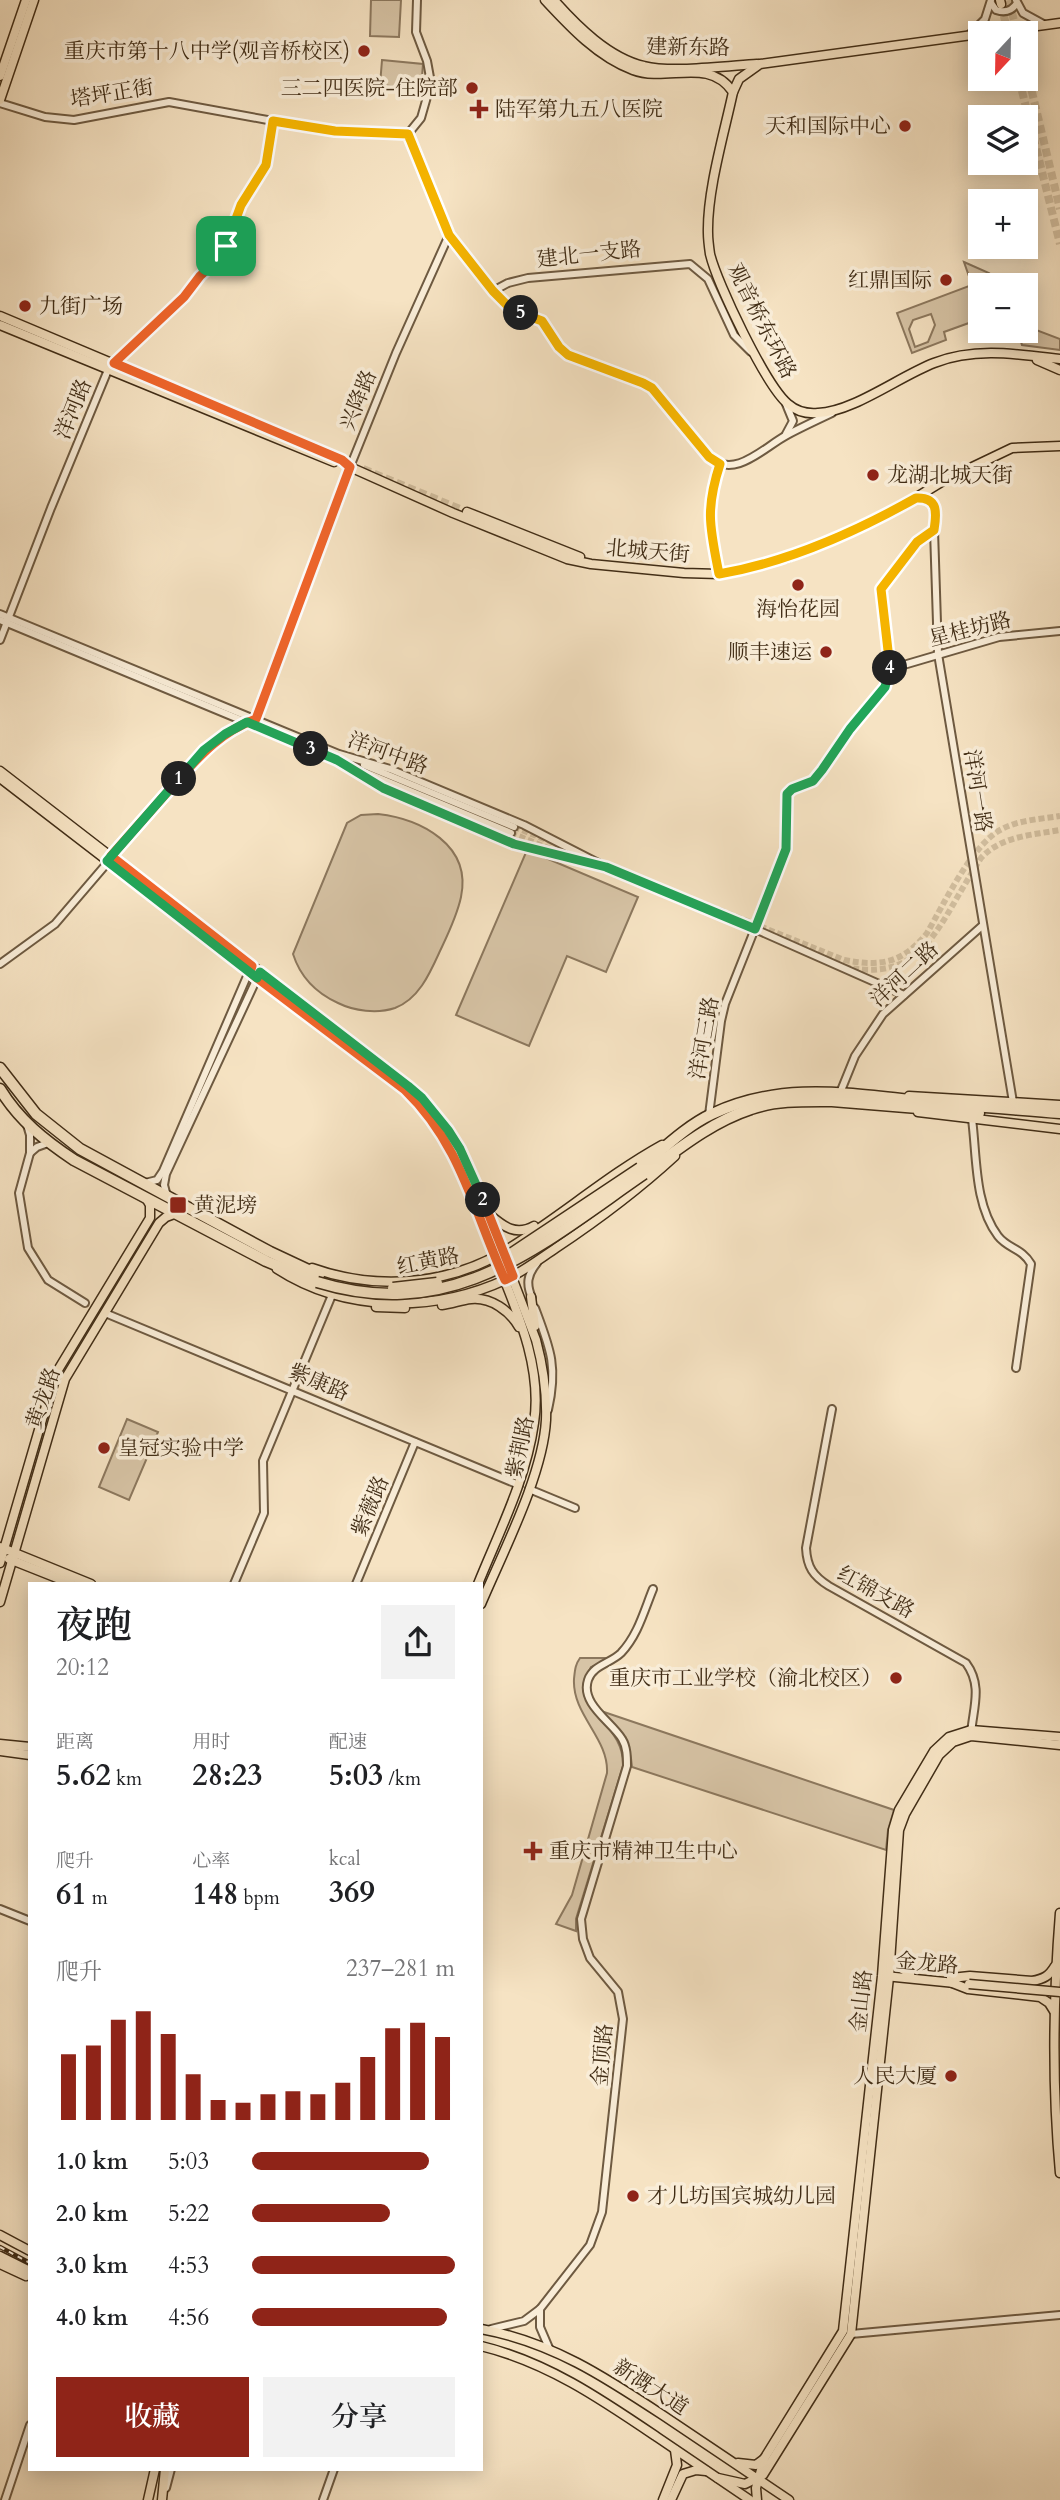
<!DOCTYPE html>
<html lang="zh">
<meta charset="utf-8">
<style>
body{margin:0;font-family:Cardo,"Noto Serif SC",serif;background:#f2f2f2;color:#202124;height:100vh;display:flex;flex-direction:column;font-size:26px;white-space:nowrap}
*{box-sizing:border-box;margin:0}
p{font-size:23px;color:#757577}
.icon{flex:none;width:38px;height:38px;fill:none;stroke:currentColor;stroke-width:2;stroke-linecap:round;stroke-linejoin:round}
.map{position:relative;flex:1;overflow:hidden}
.side{position:absolute;left:28px;top:1582px;width:455px;height:889px;display:flex;flex-direction:column;background:#fff;border-radius:0px;box-shadow:0 4px 18px #0003}
.side>*{flex:none}
.needle{width:46px;rotate:202deg}
.buttons{position:absolute;left:968px;top:21px;display:grid;gap:14px}
.buttons a{display:grid;place-items:center;width:70px;height:70px;border-radius:0px;background:#fff;box-shadow:0 4px 18px #0003;font-size:35px}
.pin{position:absolute;display:grid;place-items:center;width:60px;height:60px;color:#fff;margin:-30px;border-radius:14px;box-shadow:0 4px 10px #0006}
.km{position:absolute;width:35px;height:35px;margin:-18px;border-radius:50%;background:#222;color:#fff;font-size:19px;line-height:35px;text-align:center}
.round{display:grid;place-items:center;flex:none;width:74px;height:74px;border-radius:0px;background:#f2f2f2}
.headline{display:flex;align-items:center;justify-content:space-between;height:119px;padding:0 28px}
h1{font-size:38px;font-weight:600;line-height:52px}
.figures{display:grid;grid-template-columns:repeat(3,1fr);gap:10px;height:119px;padding:7px 28px}
.figures div{display:grid;align-content:center}
.figures b{font-size:30px;font-weight:600}
.figures small{font-size:19px;font-weight:400}
.figures p{font-size:19px}
.chart{height:196px;padding:14px 28px}
.chart p{display:flex;justify-content:space-between}
.chart svg{width:100%;height:126px;margin-top:7px;stroke:#8f2418;stroke-width:6}
.cta{display:flex;gap:14px;margin-top:auto;padding:14px 28px}
.cta a{flex:1;height:80px;border-radius:0px;background:#8f2418;color:#fff;font-size:28px;font-weight:600;line-height:80px;text-align:center}
.cta a+a{background:#f2f2f2;color:#202124}
ul{padding:0 28px;list-style:none;font-size:23px}
li{display:grid;grid-template-columns:112px 84px 1fr;align-items:center;height:52px}
li i{height:18px;border-radius:9px;background:#8f2418}
.map>svg:first-child{display:block}
</style>
<div class="map">
<svg width="1060" height="2500" viewBox="0 0 1060 2500">
<rect width="100%" height="100%" fill="#f6e3c3"/>
<filter id="stains"><feTurbulence type="fractalNoise" baseFrequency=".00286" numOctaves="4"/><feColorMatrix values="0 0 0 0 .2 0 0 0 0 .09 0 0 0 0 .02 0 0 0 .5 -.17"/></filter>
<radialGradient id="worn" r=".72"><stop offset=".6" stop-color="#630" stop-opacity="0"/><stop offset="1" stop-color="#630" stop-opacity=".3"/></radialGradient>
<g fill="#d7c4a6" stroke="#8c785e" stroke-width="2" fill-rule="evenodd">
<path d="M371,0H401L399,37L370,36Z"/>
<path d="M382,60L423,64L421,89L380,85Z"/>
<path d="M964,262L989,273L1003,285H980V319L944,332L946,340L912,353L897,313L972,285ZM931,314L935,325L928,342L915,347L909,329L913,320Z"/>
<path d="M1033,326L1036,330L1060,339V350L1022,345L1019,335Z"/>
<path d="M378,814C421,819 472,845 461,897C457,916 448,934 440,951C430,973 419,999 395,1008C377,1014 354,1011 338,1003C316,993 300,976 293,954L347,823L361,815Z"/>
<path d="M527,850L638,897L606,972L567,956L529,1046L456,1015Z"/>
<path d="M127,1419L158,1432L129,1500L99,1487Z"/>
<path d="M580,1658H605L606,1661L591,1667C568,1710 625,1722 623,1766L576,1919V1931L556,1924L572,1895L607,1773C609,1738 572,1715 574,1679C575,1670 575,1665 580,1658Z"/>
<path d="M601,1711L894,1810L888,1830L886,1850L632,1767C630,1740 619,1730 601,1711Z"/>
</g>
<g fill="none" stroke-linecap="round" stroke-linejoin="round">
<g stroke="#d2bfa0" stroke-width="6" stroke-dasharray="6 3" stroke-linecap="butt">
<path d="M514,827L557,844"/>
<path d="M511,833L565,855"/>
<path d="M591,865L682,902"/>
<path d="M635,876L844,960C881,967 903,963 927,933C944,904 972,844 1002,829C1019,820 1041,819 1060,816"/>
<path d="M844,967C898,977 920,959 947,915C958,896 969,877 981,858C1001,836 1032,835 1060,830"/>
</g>
<g stroke="#d2bfa0" stroke-width="8" stroke-dasharray="8 4" stroke-linecap="butt">
<path d="M1009,0L1017,33"/>
<path d="M1001,4L1008,33"/>
<path d="M1026,67L1060,209"/>
<path d="M1019,79L1060,244"/>
<path d="M363,469L467,512"/>
</g>
<defs>
<g id="minor">
<path d="M417,0L416,32L427,61L431,83L421,118L408,134L449,235L504,302L514,310L542,321L559,347L568,355L628,377L652,388L709,457C735,480 764,447 787,435C802,427 817,420 832,413"/>
<path d="M1016,0L1023,13L1045,25"/>
<path d="M991,3L996,10C1005,13 1012,11 1017,3"/>
<path d="M970,34L985,19L991,0"/>
<path d="M0,103L45,117L74,120L169,102L273,121"/>
<path d="M493,291L508,283L528,278L690,264L708,279L734,335L751,352"/>
<path d="M786,434L793,421L786,404"/>
<path d="M917,498L930,501L937,512L934,530L938,654L1013,1102"/>
<path d="M719,574C709,528 705,510 720,464"/>
<path d="M0,614L339,754L390,769L524,825L606,867L755,929L904,995"/>
<path d="M0,620L337,760L383,788L514,844L596,865"/>
<path d="M0,640L51,508L108,370L184,297L226,246L241,205L266,165L273,121L335,131L408,134"/>
<path d="M890,669L999,637L1060,631"/>
<path d="M364,765L514,827"/>
<path d="M355,768L511,833"/>
<path d="M0,964L55,924L204,750L225,734L256,719L350,467L396,353L449,235"/>
<path d="M840,1093L855,1056L883,1014L982,926"/>
<path d="M709,1115L721,1021L725,1004L783,858L787,839V794L792,789L813,781L850,729L885,687L890,669L881,589L917,542L934,530"/>
<path d="M972,1119C977,1157 974,1204 998,1236C1008,1249 1022,1248 1031,1264L1016,1368"/>
<path d="M27,1125L30,1135V1153L37,1147L48,1143"/>
<path d="M30,1153L19,1193L28,1248L48,1280L85,1303"/>
<path d="M145,1183L157,1180L163,1171L251,967"/>
<path d="M167,1196L164,1185L166,1174L259,974"/>
<path d="M532,1298C526,1284 527,1275 537,1263"/>
<path d="M535,1308C550,1348 558,1366 548,1410"/>
<path d="M105,1313L519,1485"/>
<path d="M832,1409L806,1548C807,1567 813,1576 829,1586L966,1663C983,1686 973,1708 971,1734"/>
<path d="M529,1489L575,1508"/>
<path d="M234,1584L264,1513L263,1461L332,1295"/>
<path d="M356,1584L415,1442"/>
<path d="M0,1909L30,1921"/>
<path d="M540,2309V2327L549,2348"/>
<path d="M491,2329L524,2321L540,2309L590,2245L602,2212L623,2019L618,1992L590,1958L583,1939L581,1919L627,1766C627,1757 627,1747 622,1739C612,1722 580,1704 588,1680C593,1665 611,1663 621,1653C638,1635 644,1611 653,1589"/>
<path d="M851,2334L1060,2315"/>
<path d="M166,2488L171,2469"/>
<path d="M5,2500L30,2425"/>
<path d="M323,2500L334,2469"/>
</g>
<g id="major">
<path d="M545,0C570,27 598,57 633,70C668,83 708,56 733,92"/>
<path d="M554,0C577,26 609,58 644,66C671,73 727,66 757,64"/>
<path d="M1000,0L1001,4"/>
<path d="M1060,23L760,64L739,79L733,92C724,134 707,191 708,233C708,240 709,247 710,254C717,283 766,386 788,404C796,411 807,414 818,413C853,412 900,376 934,363C975,347 1017,354 1060,359"/>
<path d="M0,76L26,0"/>
<path d="M0,100L34,0"/>
<path d="M0,316L342,460L350,467L453,513L567,559L591,564L684,573L719,574L786,558L822,544L899,508L943,481L1012,448L1060,446"/>
<path d="M0,325L334,462"/>
<path d="M1037,360L1060,370"/>
<path d="M467,512L580,557"/>
<path d="M0,771L408,1086C435,1112 455,1139 472,1173L536,1340C543,1366 547,1393 546,1420C543,1475 503,1552 481,1604"/>
<path d="M0,778L383,1073"/>
<path d="M909,1096L1060,1105"/>
<path d="M415,1099C457,1141 472,1201 494,1254C515,1307 543,1365 534,1423C526,1480 499,1532 478,1584"/>
<path d="M918,1112L1060,1129"/>
<path d="M490,1215C504,1227 516,1236 534,1226"/>
<path d="M312,1268C374,1290 446,1286 503,1252C558,1219 606,1176 662,1145"/>
<path d="M277,1269C345,1313 434,1313 507,1279C524,1271 541,1258 556,1248C598,1220 638,1190 675,1156"/>
<path d="M531,1297L535,1326"/>
<path d="M442,1305C452,1304 461,1300 471,1299C491,1297 510,1311 519,1327"/>
<path d="M376,1307L405,1308"/>
<path d="M0,1547L91,1584"/>
<path d="M9,1559L72,1584"/>
<path d="M0,1563L55,1375L150,1218V1205L146,1198"/>
<path d="M0,1602L65,1379L159,1223L166,1217L174,1214"/>
<path d="M0,1744L30,1747"/>
<path d="M0,1751L30,1755"/>
<path d="M1060,1913C1053,2000 1052,2086 1060,2173"/>
<path d="M890,1956L896,1965L910,1974"/>
<path d="M885,1976L955,1983"/>
<path d="M951,1978L970,1976L1032,1981C1044,1979 1049,1976 1055,1966"/>
<path d="M950,1982L968,1989L1040,1997L1049,2003L1054,2011"/>
<path d="M0,2235L30,2251"/>
<path d="M0,2256L30,2271"/>
<path d="M0,2264L26,2276"/>
<path d="M481,2329C552,2342 605,2377 664,2416C706,2444 748,2472 789,2500"/>
<path d="M481,2346C547,2362 601,2399 657,2437C688,2458 719,2479 750,2500"/>
<path d="M738,2463L756,2465L764,2459"/>
<path d="M718,2478L745,2484L763,2475L851,2334L889,1977L899,1830L905,1814L939,1755L953,1742L971,1736L1060,1745"/>
<path d="M148,2500L155,2469"/>
<path d="M162,2500L165,2469"/>
<path d="M663,2500L677,2465L675,2450"/>
<path d="M671,2500L683,2474L696,2470L706,2471"/>
<path d="M757,2500L756,2488L764,2459L843,2331L882,1976L893,1830L899,1810L934,1751L949,1737L971,1730L1060,1737"/>
</g>
<g id="highway">
<path d="M0,1068L36,1114L80,1149L270,1252L319,1275"/>
<path d="M0,1089C19,1120 44,1140 74,1160L266,1261L317,1282"/>
<path d="M640,1168C662,1150 686,1126 712,1114C782,1081 849,1094 922,1101C968,1106 1014,1109 1060,1113"/>
<path d="M644,1174C677,1150 711,1122 751,1109C776,1100 806,1101 832,1101L979,1113"/>
</g>
</defs>
<use href="#minor" stroke="#6e5a41" stroke-width="10"/>
<use href="#major" stroke="#412d16" stroke-width="11"/>
<use href="#highway" stroke="#412d16" stroke-width="13"/>
<use href="#minor" stroke="#f9edd8" stroke-width="6"/>
<use href="#major" stroke="#f6e3c3" stroke-width="8"/>
<use href="#highway" stroke="#f6e3c3" stroke-width="10"/>
<defs>
<path id="rail" d="M0,2247L30,2263"/>
</defs>
<use href="#rail" stroke="#412d16" stroke-width="4.5"/>
<use href="#rail" stroke="#f9edd8" stroke-width="2" stroke-dasharray="5" stroke-linecap="butt"/>
<defs>
<path id="major-bridge" d="M969,1984L1060,1992"/>
<g id="highway-bridge">
<path d="M503,1259L640,1168"/>
<path d="M317,1282C454,1324 538,1247 644,1174"/>
<path d="M393,1288L437,1283"/>
</g>
</defs>
<use href="#major-bridge" stroke="#412d16" stroke-width="11" stroke-linecap="butt"/>
<use href="#highway-bridge" stroke="#412d16" stroke-width="13" stroke-linecap="butt"/>
<use href="#major-bridge" stroke="#f6e3c3" stroke-width="8"/>
<use href="#highway-bridge" stroke="#f6e3c3" stroke-width="10"/>
</g>
<g fill="none" stroke-linecap="round" stroke-linejoin="round">
<defs>
<path id="split-1" d="M179,779C202,753 223,731 256,719L350,467L342,460L114,363L184,297L200,276L216,261L226,246"/>
<path id="split-2" d="M179,779L111,856L252,966L250,972L257,978L405,1090C461,1144 474,1212 505,1280L513,1276L483,1200"/>
<path id="split-3" d="M311,749L247,722L225,734L204,750L107,861L257,978L260,972L408,1086L422,1098L448,1130L460,1149L483,1200"/>
<path id="split-4" d="M311,749L337,760L383,788L514,844L606,867L755,929L786,849L787,794L792,789L813,781L822,770L850,729L885,687L890,668"/>
<path id="split-5" d="M521,313L542,321L559,347L568,355L643,383L652,388L709,457L720,464C705,510 710,528 719,574C789,562 854,533 916,498C938,497 937,512 934,530L917,542L881,589L890,668"/>
<path id="split-6" d="M226,246L241,205L266,165L273,121L335,131L408,134L449,235L493,291L508,306L521,313"/>
</defs>
<use href="#split-1" stroke="#fff" stroke-width="14"/>
<use href="#split-2" stroke="#fff" stroke-width="14"/>
<use href="#split-3" stroke="#fff" stroke-width="14"/>
<use href="#split-4" stroke="#fff" stroke-width="14"/>
<use href="#split-5" stroke="#fff" stroke-width="14"/>
<use href="#split-6" stroke="#fff" stroke-width="14"/>
<use href="#split-1" stroke="#f0652b" stroke-width="9"/>
<use href="#split-2" stroke="#f0652b" stroke-width="9"/>
<use href="#split-3" stroke="#22a559" stroke-width="9"/>
<use href="#split-4" stroke="#22a559" stroke-width="9"/>
<use href="#split-5" stroke="#f5b400" stroke-width="9"/>
<use href="#split-6" stroke="#f5b400" stroke-width="9"/>
</g>
<g fill="#8f2418" stroke="#f9edd8" stroke-width="2.5">
<circle cx="364" cy="51" r="7"/>
<circle cx="472" cy="88" r="7"/>
<path d="M475.5 98.5h7v7h7v7h-7v7h-7v-7h-7v-7h7z"/>
<circle cx="905" cy="126" r="7"/>
<circle cx="946" cy="280" r="7"/>
<circle cx="25" cy="306" r="7"/>
<circle cx="873" cy="475" r="7"/>
<circle cx="798" cy="585" r="7"/>
<circle cx="826" cy="652" r="7"/>
<rect x="169" y="1196" width="18" height="18" rx="3.5"/>
<circle cx="104" cy="1448" r="7"/>
<circle cx="896" cy="1678" r="7"/>
<path d="M529.5 1840.5h7v7h7v7h-7v7h-7v-7h-7v-7h7z"/>
<circle cx="951" cy="2076" r="7"/>
<circle cx="633" cy="2196" r="7"/>
</g>
<g text-anchor="middle" stroke-width="7" stroke-linejoin="round" paint-order="stroke">
<g font-size="21" fill="#412d16" stroke="#f9edd8">
<text transform="translate(688 47) rotate(1)" y="7">建新东路</text>
<text transform="translate(112 93) rotate(-9)" y="7">塔坪正街</text>
<text transform="translate(589 254) rotate(-6)" y="7">建北一支路</text>
<text transform="translate(762 321) rotate(63)" y="7">观音桥东环路</text>
<text transform="translate(358 400) rotate(-68)" y="7">兴降路</text>
<text transform="translate(73 409) rotate(-68)" y="7">洋河路</text>
<text transform="translate(648 551) rotate(5)" y="7">北城天街</text>
<text transform="translate(970 629) rotate(-14)" y="7">星桂坊路</text>
<text transform="translate(388 753) rotate(20)" y="7">洋河中路</text>
<text transform="translate(978 791) rotate(81)" y="7">洋河一路</text>
<text transform="translate(904 974) rotate(-43)" y="7">洋河二路</text>
<text transform="translate(704 1038) rotate(-80)" y="7">洋河三路</text>
<text transform="translate(428 1261) rotate(-11)" y="7">红黄路</text>
<text transform="translate(319 1382) rotate(23)" y="7">紫康路</text>
<text transform="translate(43 1398) rotate(-71)" y="7">黄龙路</text>
<text transform="translate(520 1447) rotate(-78)" y="7">紫荆路</text>
<text transform="translate(370 1506) rotate(-67)" y="7">紫薇路</text>
<text transform="translate(876 1592) rotate(29)" y="7">红锦支路</text>
<text transform="translate(927 1963) rotate(5)" y="7">金龙路</text>
<text transform="translate(861 2001) rotate(-84)" y="7">金山路</text>
<text transform="translate(602 2055) rotate(-85)" y="7">金顶路</text>
<text transform="translate(651 2387) rotate(33)" y="7">新溉大道</text>
</g>
<g font-size="21" fill="#412d16" stroke="#f9edd8" text-anchor="end">
<text x="350" y="58">重庆市第十八中学(观音桥校区)</text>
<text x="458" y="95">三二四医院-住院部</text>
<text x="495" y="116" text-anchor="start">陆军第九五八医院</text>
<text x="891" y="133">天和国际中心</text>
<text x="932" y="287">红鼎国际</text>
<text x="39" y="313" text-anchor="start">九街广场</text>
<text x="887" y="482" text-anchor="start">龙湖北城天街</text>
<text x="798" y="616" text-anchor="middle">海怡花园</text>
<text x="812" y="659">顺丰速运</text>
<text x="194" y="1212" text-anchor="start">黄泥塝</text>
<text x="118" y="1455" text-anchor="start">皇冠实验中学</text>
<text x="882" y="1685">重庆市工业学校（渝北校区）</text>
<text x="549" y="1858" text-anchor="start">重庆市精神卫生中心</text>
<text x="937" y="2083">人民大厦</text>
<text x="647" y="2203" text-anchor="start">才儿坊国宾城幼儿园</text>
</g>
</g>
<rect width="100%" height="100%" filter="url(#stains)"/>
<rect width="100%" height="100%" fill="url(#worn)"/>
</svg>
<div class="buttons">
<a><svg class="needle" viewBox="-14 -14 28 28"><path d="M0-13l5 13h-10z" fill="#e53935"/><path d="M0 13l5-13h-10z" fill="#757577"/></svg></a>
<a><svg class="icon" aria-label="layers" viewBox="0 0 24 24"><path d="M12 4l9 5-9 5-9-5zM3 14l9 5 9-5"/></svg></a>
<a>+</a>
<a>−</a>
</div>
<div class="pin" style="left:226px;top:246px;background:#1e9e55"><svg class="icon" aria-label="arrive" viewBox="0 0 24 24"><path d="M6 21V4h12l-3 4 3 4H6"/></svg></div>
<b class="km" style="left:179px;top:779px">1</b>
<b class="km" style="left:483px;top:1200px">2</b>
<b class="km" style="left:311px;top:749px">3</b>
<b class="km" style="left:890px;top:668px">4</b>
<b class="km" style="left:521px;top:313px">5</b>
<section class="side">
<div class="headline"><div><h1>夜跑</h1><p>20:12</p></div><a class="round"><svg class="icon" aria-label="share" viewBox="0 0 24 24"><path d="M12 15V3M7 8l5-5 5 5M5 13v7h14v-7"/></svg></a></div>
<div class="figures">
<div><p>距离</p><b>5.62<small> km</small></b></div>
<div><p>用时</p><b>28:23</b></div>
<div><p>配速</p><b>5:03<small> /km</small></b></div>
</div>
<div class="figures">
<div><p>爬升</p><b>61<small> m</small></b></div>
<div><p>心率</p><b>148<small> bpm</small></b></div>
<div><p>kcal</p><b>369</b></div>
</div>
<div class="chart"><p><span>爬升</span>237–281 m</p>
<svg viewBox="0 0 160 44" preserveAspectRatio="none"><path d="M5 44V21M15 44V18M25 44V9M35 44V6M45 44V14M55 44V28M65 44V37M75 44V38M85 44V35M95 44V34M105 44V35M115 44V31M125 44V22M135 44V12M145 44V10M155 44V15"/></svg>
</div>
<ul>
<li><b>1.0 km</b>5:03<i style="width:87%"></i></li>
<li><b>2.0 km</b>5:22<i style="width:68%"></i></li>
<li><b>3.0 km</b>4:53<i style="width:100%"></i></li>
<li><b>4.0 km</b>4:56<i style="width:96%"></i></li>
</ul>
<div class="cta"><a>收藏</a><a>分享</a></div>
</section>
</div>
